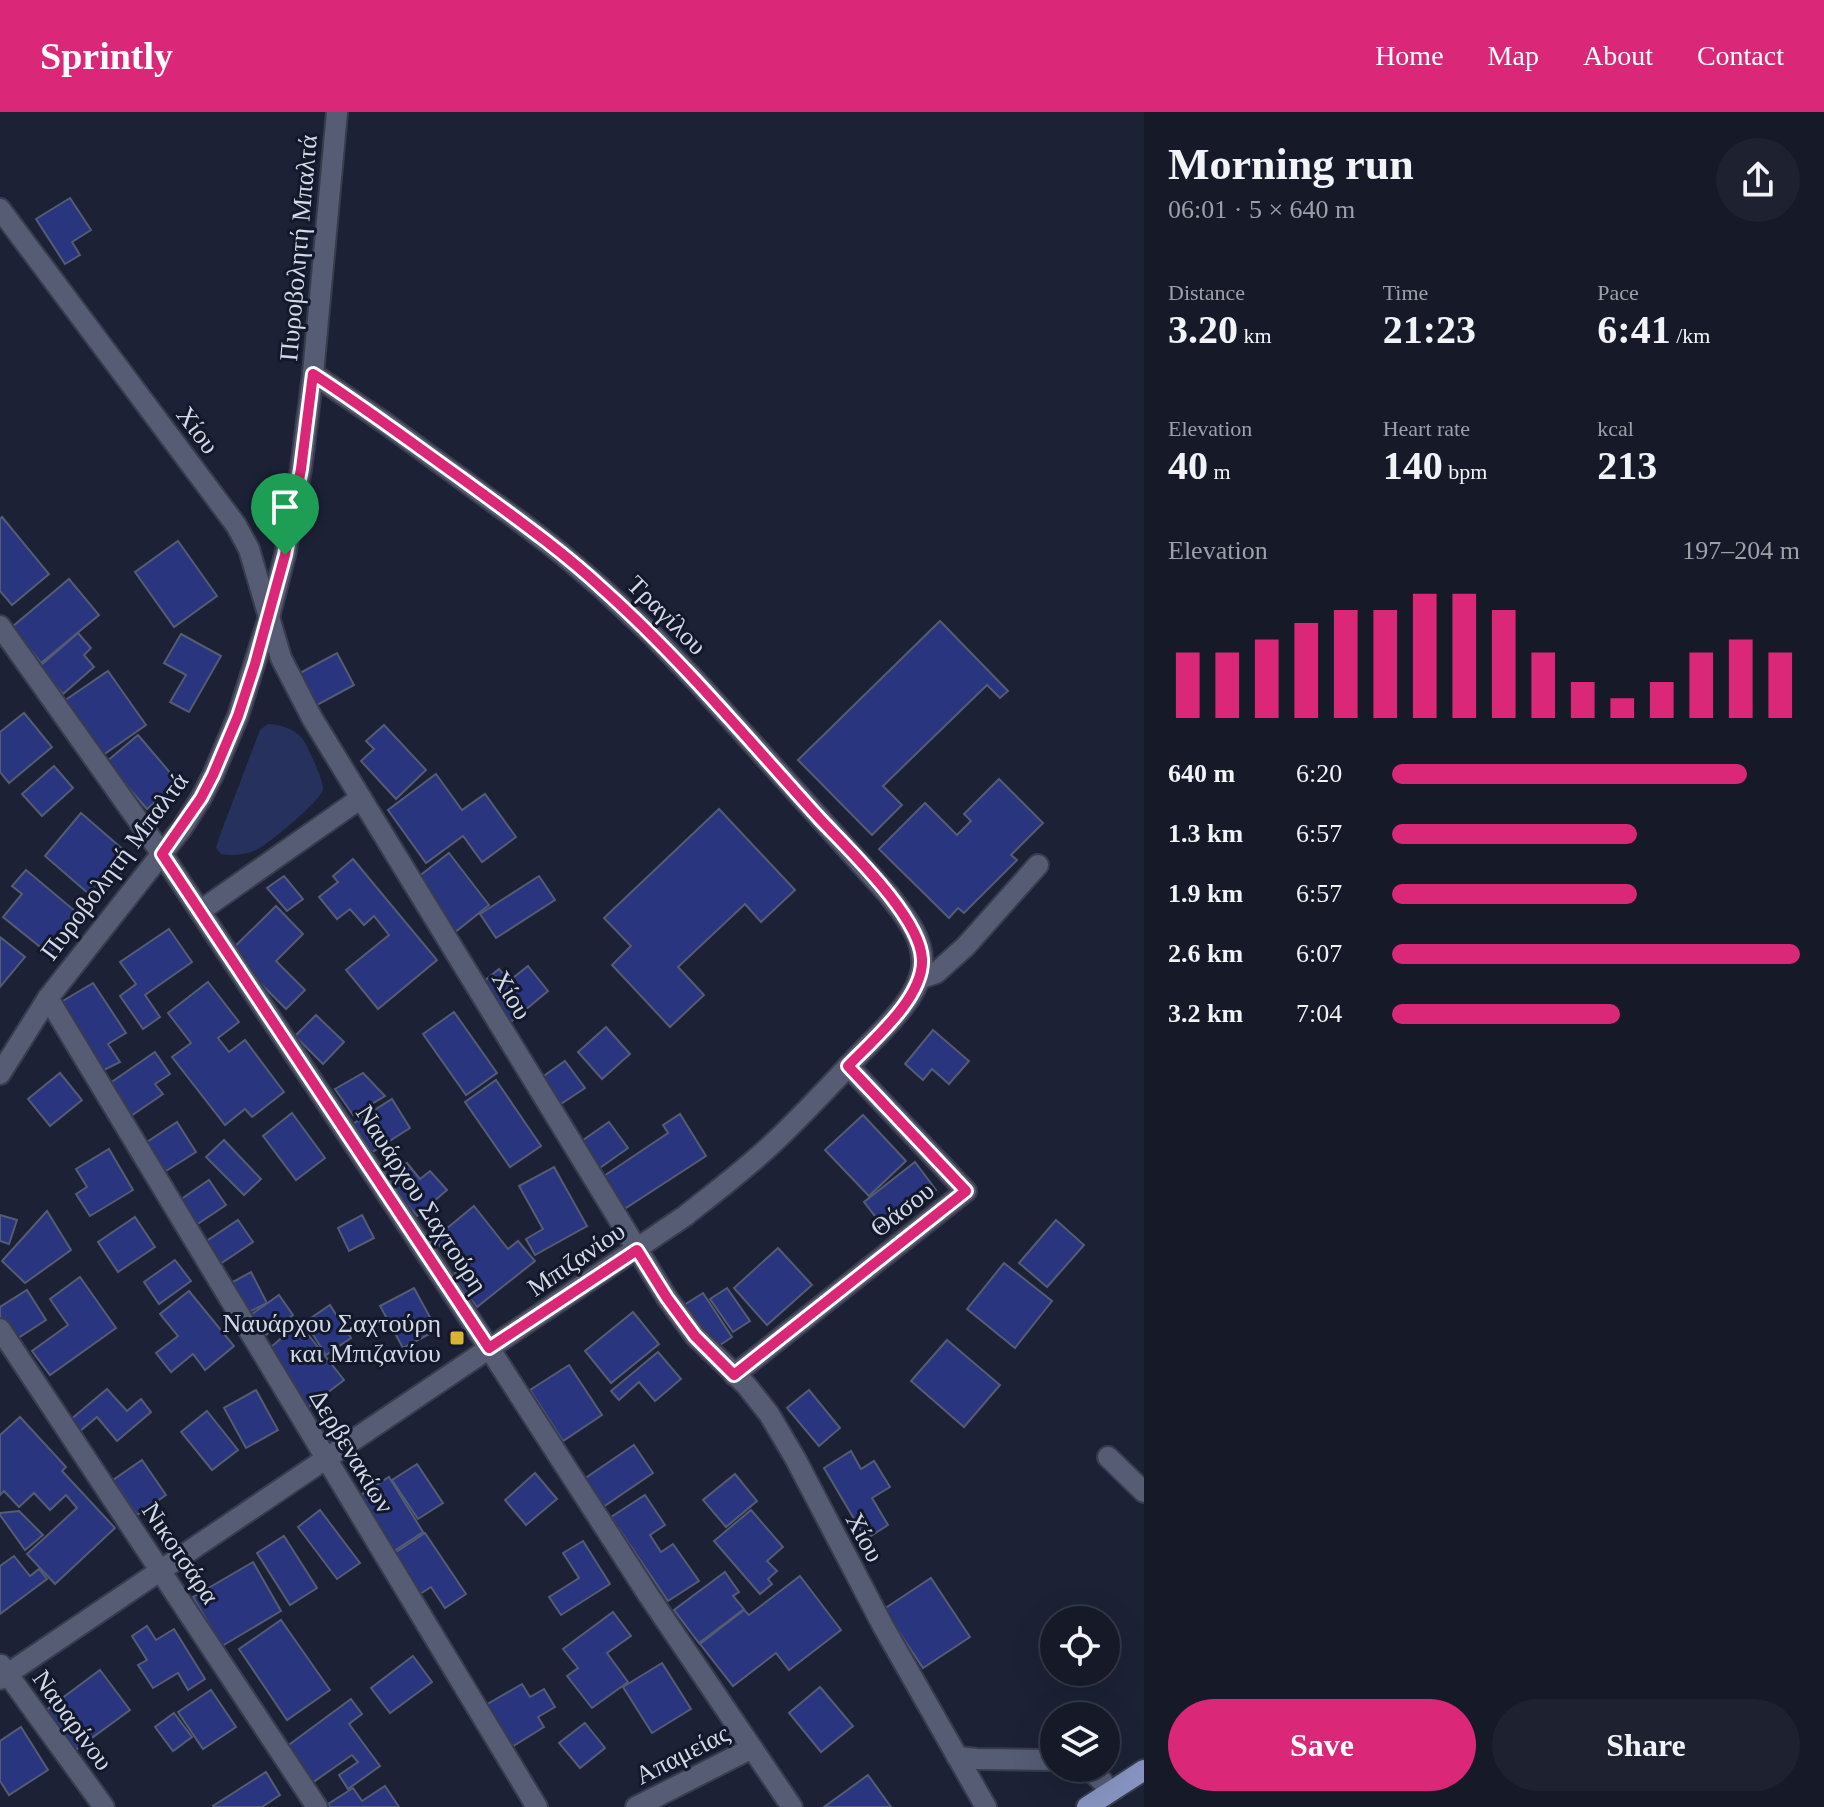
<!DOCTYPE html>
<meta charset="utf-8">
<style>
body{margin:0;font-family:"Times New Roman",serif;background:#1e2230;color:#f1f3f6;height:100vh;display:flex;flex-direction:column;font-size:30px;white-space:nowrap}
*{box-sizing:border-box;margin:0}
p{font-size:26px;color:#9da0a8}
.icon{flex:none;width:44px;height:44px;fill:none;stroke:currentColor;stroke-width:2;stroke-linecap:round;stroke-linejoin:round}
.map{position:relative;flex:1;overflow:hidden}
.drawer{display:flex;flex-direction:column;background:#151928;width:680px}
.drawer>*{flex:none}
.tools{position:absolute;left:1040px;top:1494px;display:grid;gap:16px}
.tools a{display:grid;place-items:center;width:80px;height:80px;border-radius:50%;background:#151928;box-shadow:0 8px 32px #0002,0 0 0 2px #343845;font-size:40px}
.pin{position:absolute;display:grid;place-items:center;width:68px;height:68px;color:#fff;margin:-82px -34px;border-radius:50% 50% 50% 0;rotate:-45deg;box-shadow:0 0 8px #0007}
.pin .icon{rotate:45deg}
.round{display:grid;place-items:center;flex:none;width:84px;height:84px;border-radius:42px;background:#1e2230}
.headline{display:flex;align-items:center;justify-content:space-between;height:136px;padding:0 24px}
h1{font-size:44px;font-weight:700;line-height:60px}
.metrics{display:grid;grid-template-columns:repeat(3,1fr);gap:12px;height:136px;padding:8px 24px}
.metrics div{display:grid;align-content:center}
.metrics b{font-size:40px;font-weight:700}
.metrics small{font-size:22px;font-weight:400}
.metrics p{font-size:22px}
.chart{height:224px;padding:16px 24px}
.chart p{display:flex;justify-content:space-between}
.chart svg{width:100%;height:144px;margin-top:8px;stroke:#db2777;stroke-width:6}
.primary-button{display:flex;gap:16px;margin-top:auto;padding:16px 24px}
.primary-button a{flex:1;height:92px;border-radius:48px;background:#db2777;color:#fff;font-size:32px;font-weight:700;line-height:92px;text-align:center}
.primary-button a+a{background:#1e2230;color:#f1f3f6}
ul{padding:0 24px;list-style:none;font-size:26px}
li{display:grid;grid-template-columns:128px 96px 1fr;align-items:center;height:60px}
li i{height:20px;border-radius:10px;background:#db2777}
header{display:flex;align-items:center;gap:48px;box-sizing:border-box;height:112px;padding:0 40px;background:#db2777;color:#fff}
header strong{font-size:38px}
nav{display:flex;gap:44px;margin-inline-start:auto;font-size:28px}
main{display:flex;flex:1;min-height:0}
.map>svg:first-child{display:block}
</style>
<header>
<strong>Sprintly</strong>
<nav><a>Home</a><a>Map</a><a>About</a><a>Contact</a></nav>
</header>
<main>
<div class="map">
<svg width="1144" height="1695" viewBox="0 0 1144 1695">
<rect width="100%" height="100%" fill="#1c2136"/>
<path fill="#27315d" d="M268,612C279,612 294,617 302,626C307,632 325,672 323,678C319,690 270,731 258,737C247,743 233,744 221,742L216,736L220,723L260,618Z"/>
<g fill="#29357e" stroke="#545c73" stroke-width="2">
<path d="M70,86L91,118L72,130L80,143L65,152L36,107Z"/>
<path d="M2,405L49,462L12,493L0,479V407Z"/>
<path d="M178,429L217,484L174,515L135,460Z"/>
<path d="M69,467L99,503L41,551L12,515Z"/>
<path d="M940,509L1008,579L1000,586L987,573L883,674L902,693L872,723L798,648Z"/>
<path d="M78,521L91,536L84,543L94,555L63,582L39,555Z"/>
<path d="M181,522L221,544L189,600L170,590L186,563L164,551Z"/>
<path d="M337,541L354,573L317,593L300,561Z"/>
<path d="M108,559L146,613L103,643L64,589Z"/>
<path d="M24,601L52,635L9,671L0,660V620Z"/>
<path d="M384,613L426,658L396,687L361,649L374,637L366,629Z"/>
<path d="M138,623L178,670L147,697L106,650Z"/>
<path d="M54,654L73,676L42,704L22,682Z"/>
<path d="M436,662L462,698L485,682L516,725L482,750L463,724L426,751L388,698Z"/>
<path d="M999,667L1043,711L1011,743L1017,748L964,801L958,796L949,806L879,737L925,691L957,723L971,709L964,702Z"/>
<path d="M719,697L795,778L761,810L745,792L678,855L704,883L670,915L612,853L631,834L604,806Z"/>
<path d="M81,701L133,746L97,789L45,744Z"/>
<path d="M449,741L489,793L454,821L413,769Z"/>
<path d="M353,747L437,848L378,897L346,858L389,823L374,804L364,813L350,797L337,807L319,785L338,770L333,764Z"/>
<path d="M26,758L81,804L49,842L3,805L22,782L12,774Z"/>
<path d="M284,764L303,787L287,799L267,776Z"/>
<path d="M539,764L555,788L496,826L480,802Z"/>
<path d="M276,794L303,822L276,849L305,878L286,897L229,840Z"/>
<path d="M169,817L192,850L145,883L160,905L143,917L120,884L136,872L120,850Z"/>
<path d="M0,825L25,845L0,875Z"/>
<path d="M528,854L548,879L507,913L477,875L499,857L509,869Z"/>
<path d="M208,870L239,910L218,926L229,940L245,928L284,980L252,1005L245,997L225,1013L172,945L191,931L168,901Z"/>
<path d="M93,871L126,921L108,932L120,950L100,960L61,890Z"/>
<path d="M454,900L497,961L466,983L423,922Z"/>
<path d="M316,903L344,930L323,952L295,924Z"/>
<path d="M606,915L630,942L602,967L578,940Z"/>
<path d="M933,918L969,949L949,972L932,957L923,968L905,952Z"/>
<path d="M155,940L170,962L155,972L163,982L125,1008L103,976Z"/>
<path d="M565,949L585,976L558,994L538,968Z"/>
<path d="M60,961L82,988L50,1014L28,987Z"/>
<path d="M363,961L385,984L353,1003L335,977Z"/>
<path d="M496,968L541,1034L510,1055L465,990Z"/>
<path d="M392,987L410,1016L369,1042L351,1013Z"/>
<path d="M292,1001L325,1046L296,1068L263,1024Z"/>
<path d="M680,1002L706,1044L615,1103L595,1070L668,1021L663,1013Z"/>
<path d="M863,1003L906,1049L869,1084L825,1038Z"/>
<path d="M177,1010L196,1040L163,1061L144,1032Z"/>
<path d="M609,1010L628,1036L594,1060L576,1033Z"/>
<path d="M224,1028L261,1067L244,1083L206,1045Z"/>
<path d="M109,1037L133,1078L90,1104L76,1082L87,1075L76,1057Z"/>
<path d="M915,1050L936,1078L885,1117L864,1090Z"/>
<path d="M407,1051L420,1067L430,1059L447,1078L417,1104L387,1068Z"/>
<path d="M554,1055L587,1114L535,1143L526,1127L543,1117L519,1074Z"/>
<path d="M209,1068L226,1093L193,1115L177,1090Z"/>
<path d="M474,1094L508,1137L518,1129L535,1149L477,1195L452,1163L459,1158L434,1127Z"/>
<path d="M47,1099L71,1138L25,1171L2,1149Z"/>
<path d="M0,1103L17,1108L9,1132L0,1129Z"/>
<path d="M362,1103L374,1126L349,1139L338,1116Z"/>
<path d="M135,1105L155,1135L118,1160L98,1130Z"/>
<path d="M238,1108L253,1130L217,1154L202,1132Z"/>
<path d="M1056,1108L1084,1133L1047,1175L1019,1151Z"/>
<path d="M778,1136L812,1173L767,1213L734,1176Z"/>
<path d="M175,1148L191,1169L159,1192L144,1170Z"/>
<path d="M1004,1151L1052,1189L1015,1236L967,1197Z"/>
<path d="M251,1160L267,1191L245,1202L229,1172Z"/>
<path d="M80,1165L116,1216L50,1263L32,1239L68,1213L50,1187Z"/>
<path d="M414,1176L437,1218L403,1236L380,1194Z"/>
<path d="M727,1176L750,1209L733,1220L710,1187Z"/>
<path d="M27,1178L46,1208L15,1228L0,1204V1195Z"/>
<path d="M189,1179L234,1234L205,1258L193,1242L171,1260L156,1241L178,1224L160,1202Z"/>
<path d="M703,1181L732,1225L714,1237L684,1193Z"/>
<path d="M279,1183L293,1203L259,1228L245,1207Z"/>
<path d="M330,1193L351,1226L326,1243L305,1210Z"/>
<path d="M633,1200L659,1232L611,1271L585,1239Z"/>
<path d="M299,1211L344,1268L306,1297L294,1273L287,1275L271,1235Z"/>
<path d="M947,1228L1000,1273L964,1315L911,1269Z"/>
<path d="M658,1240L681,1267L655,1289L639,1270L619,1288L611,1279Z"/>
<path d="M569,1253L602,1303L563,1329L530,1278Z"/>
<path d="M107,1277L127,1299L141,1287L151,1300L117,1329L97,1305L80,1319L70,1308Z"/>
<path d="M256,1278L278,1318L246,1336L224,1296Z"/>
<path d="M809,1278L840,1316L819,1334L787,1296Z"/>
<path d="M207,1299L238,1338L212,1358L181,1320Z"/>
<path d="M20,1305L66,1355L62,1359L115,1416L55,1472L27,1442L77,1396L66,1383L50,1398L34,1381L19,1395L4,1379L0,1383V1323Z"/>
<path d="M634,1333L653,1361L603,1395L584,1367Z"/>
<path d="M851,1339L861,1357L874,1349L890,1375L872,1386L888,1413L866,1427L824,1356Z"/>
<path d="M142,1348L166,1383L137,1403L113,1368Z"/>
<path d="M417,1352L443,1391L418,1407L392,1368Z"/>
<path d="M535,1361L557,1387L526,1413L505,1388Z"/>
<path d="M735,1362L757,1389L726,1415L703,1388Z"/>
<path d="M389,1365L423,1420L388,1443L353,1388Z"/>
<path d="M645,1383L665,1413L650,1423L661,1440L673,1432L699,1469L668,1489L611,1405Z"/>
<path d="M320,1398L360,1451L337,1467L298,1415Z"/>
<path d="M751,1398L783,1435L767,1449L777,1459L768,1467L772,1472L760,1482L714,1429Z"/>
<path d="M19,1399L43,1423L25,1438L0,1403V1401Z"/>
<path d="M425,1421L466,1482L445,1496L431,1475L417,1484L390,1444Z"/>
<path d="M284,1424L317,1476L290,1493L257,1441Z"/>
<path d="M583,1429L610,1472L561,1503L549,1485L579,1466L563,1441Z"/>
<path d="M14,1444L30,1464L39,1457L47,1467L0,1502V1454Z"/>
<path d="M253,1450L281,1499L222,1534L193,1485Z"/>
<path d="M725,1460L739,1480L733,1484L744,1497L699,1531L674,1498Z"/>
<path d="M800,1464L841,1518L789,1558L776,1541L733,1574L700,1532L744,1498L749,1503Z"/>
<path d="M931,1466L970,1525L923,1556L884,1497Z"/>
<path d="M613,1500L631,1524L607,1541L628,1570L592,1596L567,1564L578,1556L563,1537Z"/>
<path d="M281,1508L330,1578L287,1608L239,1537Z"/>
<path d="M147,1514L156,1528L174,1517L205,1567L188,1578L178,1561L153,1576L138,1553L147,1548L132,1524Z"/>
<path d="M413,1544L432,1570L390,1601L371,1576Z"/>
<path d="M662,1551L691,1597L652,1621L623,1575Z"/>
<path d="M100,1558L130,1598L74,1639L45,1599Z"/>
<path d="M522,1572L530,1585L544,1577L555,1595L538,1605L544,1615L510,1636L484,1594Z"/>
<path d="M820,1575L853,1614L821,1640L789,1601Z"/>
<path d="M211,1578L236,1615L203,1637L178,1600Z"/>
<path d="M351,1587L362,1602L349,1612L380,1654L348,1677L339,1663L358,1650L352,1643L312,1671L286,1635Z"/>
<path d="M174,1601L192,1625L173,1639L155,1615Z"/>
<path d="M585,1611L605,1636L580,1656L559,1631Z"/>
<path d="M21,1615L48,1658L9,1683L0,1669V1629Z"/>
<path d="M266,1660L280,1683L262,1695H214L213,1694Z"/>
<path d="M868,1663L891,1695H824Z"/>
<path d="M385,1674L399,1695H330L328,1692L353,1676L362,1689Z"/>
</g>
<g fill="none" stroke-linecap="round" stroke-linejoin="round">
<defs>
<g id="minor">
<path d="M0,97L236,413L249,437L281,546L312,606L667,1186L695,1224L746,1273L769,1302L795,1346L883,1514L986,1695"/>
<path d="M0,514L162,742L489,1236L649,1484L792,1695"/>
<path d="M200,799L361,686"/>
<path d="M919,867L936,861L966,834L1038,753"/>
<path d="M48,886L537,1695"/>
<path d="M0,962L48,886L182,716L201,686L213,663L238,604L269,505L285,443L301,357L313,262L337,0"/>
<path d="M0,1217L317,1695"/>
<path d="M734,1263L966,1079L848,954"/>
<path d="M1108,1345L1144,1380"/>
<path d="M1,1553L104,1695"/>
<path d="M0,1567L685,1104C714,1081 743,1059 770,1034C800,1006 828,976 856,946C878,922 920,887 922,853C924,826 904,803 889,783L698,571L653,524L604,478L562,442L522,411L385,311L313,262"/>
<path d="M957,1645L977,1647L1054,1648"/>
<path d="M1087,1656L1102,1669L1110,1680"/>
<path d="M636,1695L752,1636"/>
</g>
<path id="major" d="M1087,1695L1144,1658"/>
</defs>
<use href="#minor" stroke="#383c4d" stroke-width="24"/>
<use href="#major" stroke="#383c4d" stroke-width="24"/>
<use href="#minor" stroke="#555c74" stroke-width="20"/>
<use href="#major" stroke="#8794c1" stroke-width="20"/>
</g>
<g fill="none" stroke-linecap="round" stroke-linejoin="round">
<defs>
<path id="route" d="M313,262C364,295 412,331 461,366C510,402 560,437 604,478C682,548 750,630 820,707C849,738 920,805 922,847C924,885 873,928 848,954L966,1079L734,1263L695,1224L667,1186L637,1138L489,1236L162,742L201,686L213,663L238,604L255,552L285,443L301,357Z"/>
</defs>
<use href="#route" stroke="#fff" stroke-width="16"/>
<use href="#route" stroke="#db2777" stroke-width="10"/>
</g>
<rect fill="#d9b434" stroke="#13182b" stroke-width="3" x="449" y="1218" width="16" height="16" rx="4"/>
<g text-anchor="middle" stroke-width="6" stroke-linejoin="round" paint-order="stroke">
<g font-size="26" fill="#d4d9e7" stroke="#13182b">
<text transform="translate(298 136) rotate(-85)" y="9">Πυροβολητή Μπαλτά</text>
<text transform="translate(198 318) rotate(53)" y="9">Χίου</text>
<text transform="translate(667 503) rotate(45)" y="9">Τραγίλου</text>
<text transform="translate(114 754) rotate(-53)" y="9">Πυροβολητή Μπαλτά</text>
<text transform="translate(512 883) rotate(59)" y="9">Χίου</text>
<text transform="translate(422 1087) rotate(57)" y="9">Ναυάρχου Σαχτούρη</text>
<text transform="translate(902 1097) rotate(-38)" y="9">Θάσου</text>
<text transform="translate(576 1147) rotate(-34)" y="9">Μπιζανίου</text>
<text transform="translate(352 1339) rotate(59)" y="9">Δερβενακίων</text>
<text transform="translate(865 1425) rotate(62)" y="9">Χίου</text>
<text transform="translate(181 1441) rotate(56)" y="9">Νικοτσάρα</text>
<text transform="translate(73 1608) rotate(54)" y="9">Ναυαρίνου</text>
<text transform="translate(682 1642) rotate(-27)" y="9">Απαμείας</text>
</g>
<g font-size="26" fill="#d4d9e7" stroke="#13182b" text-anchor="end">
<text x="441" y="1220">Ναυάρχου Σαχτούρη<tspan x="441" dy="30">και Μπιζανίου</tspan></text>
</g>
</g>
</svg>
<div class="tools">
<a><svg class="icon" aria-label="locate" viewBox="0 0 24 24"><circle cx="12" cy="12" r="6"/><path d="M12 2v4M12 18v4M2 12h4M18 12h4"/></svg></a>
<a><svg class="icon" aria-label="layers" viewBox="0 0 24 24"><path d="M12 4l9 5-9 5-9-5zM3 14l9 5 9-5"/></svg></a>
</div>
<div class="pin" style="left:285px;top:443px;background:#1e9e55"><svg class="icon" aria-label="arrive" viewBox="0 0 24 24"><path d="M6 21V4h12l-3 4 3 4H6"/></svg></div>
</div>
<section class="drawer">
<div class="headline"><div><h1>Morning run</h1><p>06:01 · 5 × 640 m</p></div><a class="round"><svg class="icon" aria-label="share" viewBox="0 0 24 24"><path d="M12 15V3M7 8l5-5 5 5M5 13v7h14v-7"/></svg></a></div>
<div class="metrics">
<div><p>Distance</p><b>3.20<small> km</small></b></div>
<div><p>Time</p><b>21:23</b></div>
<div><p>Pace</p><b>6:41<small> /km</small></b></div>
</div>
<div class="metrics">
<div><p>Elevation</p><b>40<small> m</small></b></div>
<div><p>Heart rate</p><b>140<small> bpm</small></b></div>
<div><p>kcal</p><b>213</b></div>
</div>
<div class="chart"><p><span>Elevation</span>197–204 m</p>
<svg viewBox="0 0 160 44" preserveAspectRatio="none"><path d="M5 44V24M15 44V24M25 44V20M35 44V15M45 44V11M55 44V11M65 44V6M75 44V6M85 44V11M95 44V24M105 44V33M115 44V38M125 44V33M135 44V24M145 44V20M155 44V24"/></svg>
</div>
<ul>
<li><b>640 m</b>6:20<i style="width:87%"></i></li>
<li><b>1.3 km</b>6:57<i style="width:60%"></i></li>
<li><b>1.9 km</b>6:57<i style="width:60%"></i></li>
<li><b>2.6 km</b>6:07<i style="width:100%"></i></li>
<li><b>3.2 km</b>7:04<i style="width:56%"></i></li>
</ul>
<div class="primary-button"><a>Save</a><a>Share</a></div>
</section>
</main>
